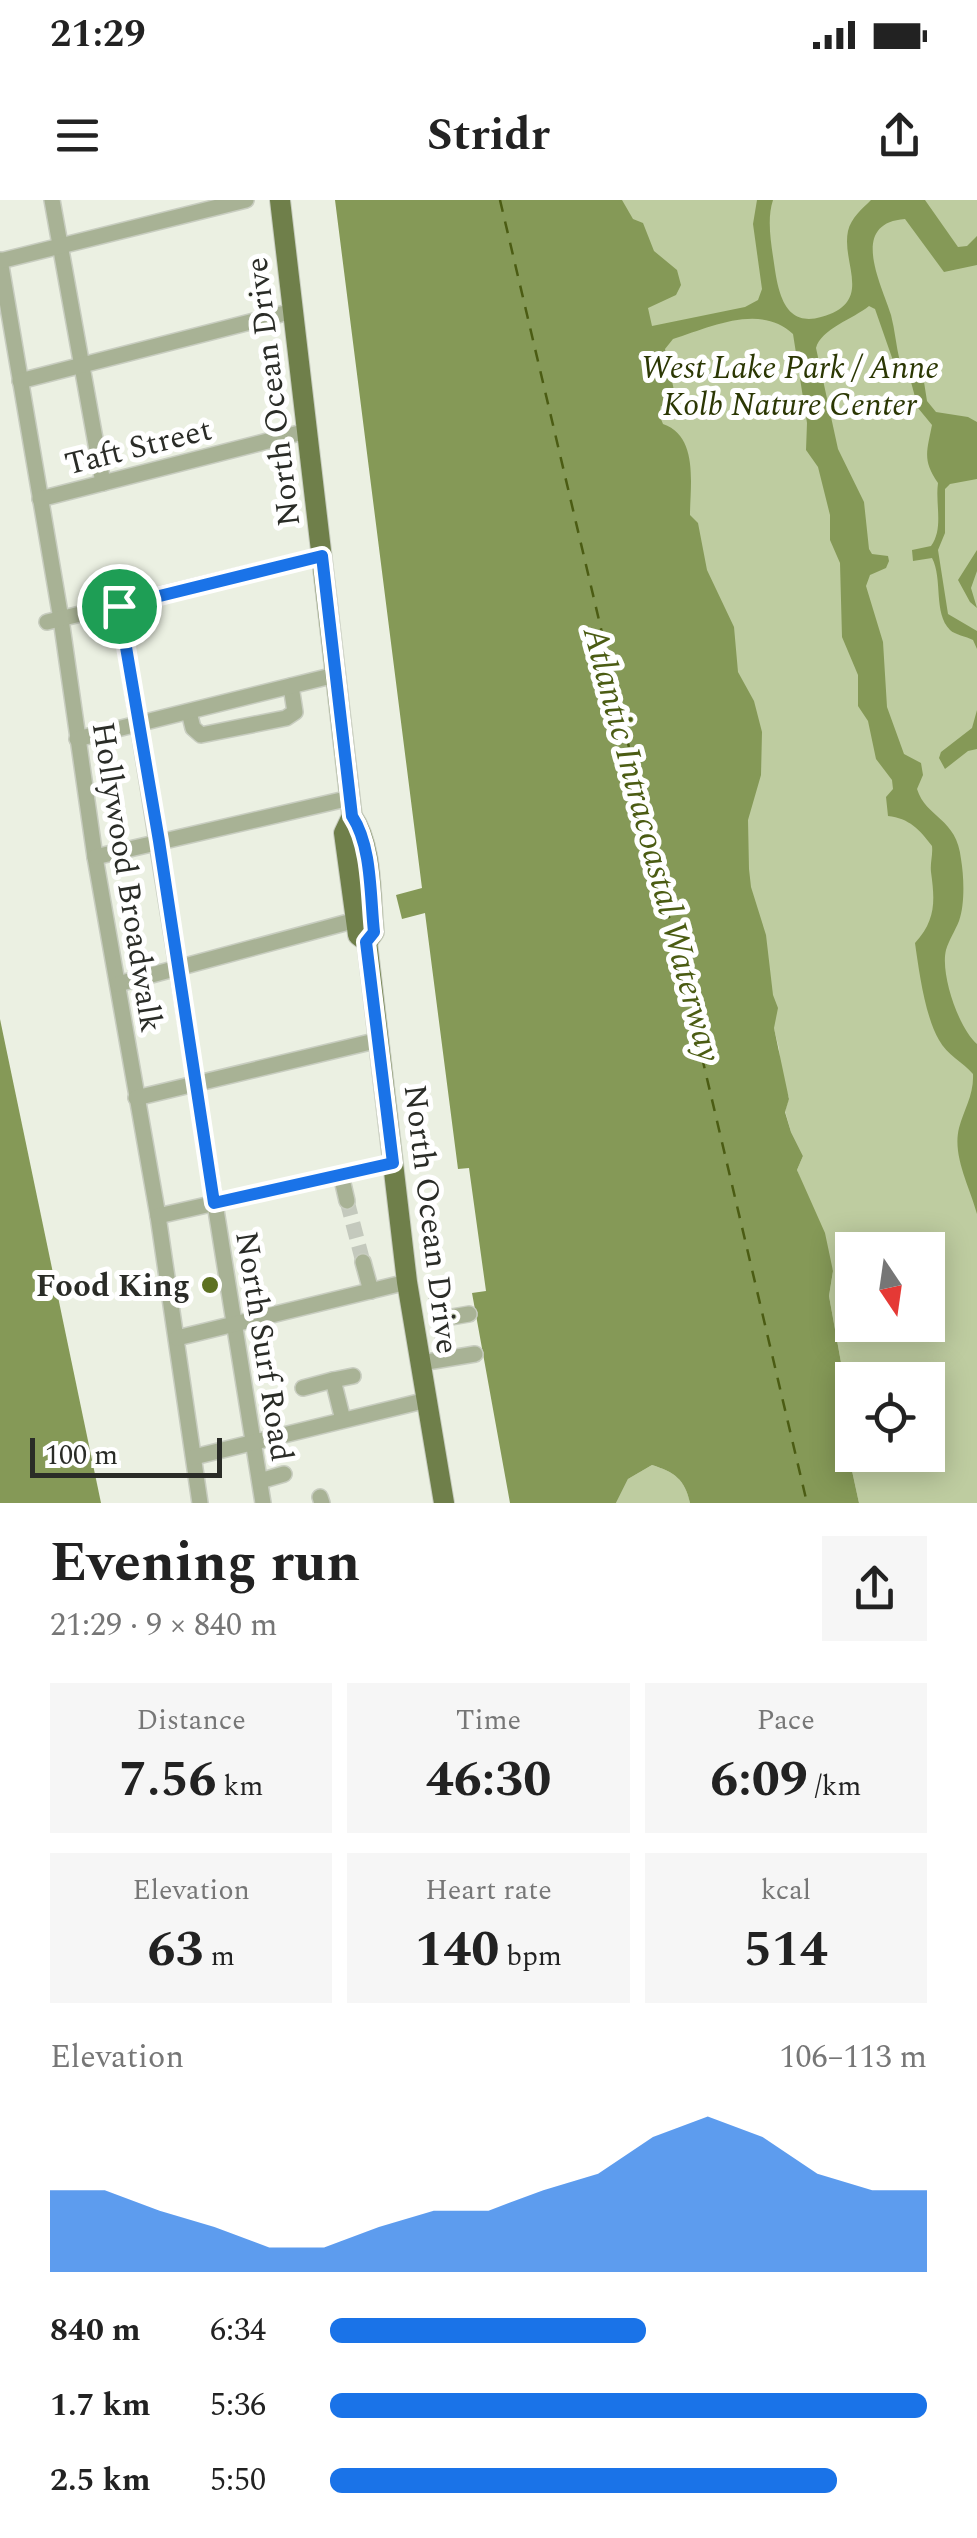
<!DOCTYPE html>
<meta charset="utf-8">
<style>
body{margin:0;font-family:Spectral,serif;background:#f6f6f6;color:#222;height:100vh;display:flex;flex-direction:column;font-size:38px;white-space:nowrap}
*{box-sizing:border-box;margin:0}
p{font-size:32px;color:#767676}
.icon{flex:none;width:55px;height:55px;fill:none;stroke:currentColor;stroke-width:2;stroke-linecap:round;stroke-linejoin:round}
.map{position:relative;height:1303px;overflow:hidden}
.details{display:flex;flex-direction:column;background:#fff;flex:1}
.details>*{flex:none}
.needle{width:65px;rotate:167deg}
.buttons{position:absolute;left:835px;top:1032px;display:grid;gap:20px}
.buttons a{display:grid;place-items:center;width:110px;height:110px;border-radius:0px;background:#fff;box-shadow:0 5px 25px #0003;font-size:50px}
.scale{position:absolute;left:30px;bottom:25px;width:192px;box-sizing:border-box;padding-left:10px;border:5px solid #2a2c27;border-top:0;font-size:28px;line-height:35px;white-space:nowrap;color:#2a2c27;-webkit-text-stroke:8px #fff;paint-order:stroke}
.pin{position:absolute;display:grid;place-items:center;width:85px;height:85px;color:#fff;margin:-42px;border:5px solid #fff;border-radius:50%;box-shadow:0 2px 10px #0007}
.round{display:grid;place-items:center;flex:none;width:105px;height:105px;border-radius:0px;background:#f6f6f6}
.head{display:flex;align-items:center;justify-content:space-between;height:170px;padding:0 50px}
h1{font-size:55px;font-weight:700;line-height:75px}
.metrics{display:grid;grid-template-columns:repeat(3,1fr);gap:15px;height:170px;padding:10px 50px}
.metrics div{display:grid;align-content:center;border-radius:0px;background:#f6f6f6;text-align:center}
.metrics b{font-size:50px;font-weight:700}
.metrics small{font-size:28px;font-weight:400}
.metrics p{font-size:28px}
.chart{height:280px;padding:20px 50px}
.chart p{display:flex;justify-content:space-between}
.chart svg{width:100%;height:180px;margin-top:10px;fill:#1a73e8;opacity:.7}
ul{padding:0 50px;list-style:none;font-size:32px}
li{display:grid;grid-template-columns:160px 120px 1fr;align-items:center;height:75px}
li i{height:25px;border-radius:12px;background:#1a73e8}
.status{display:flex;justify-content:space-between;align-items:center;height:70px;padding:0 50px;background:#fff;direction:ltr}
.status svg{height:28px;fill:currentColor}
header{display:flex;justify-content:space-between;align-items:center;height:130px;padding:0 50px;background:#fff;font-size:45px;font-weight:700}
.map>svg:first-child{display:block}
</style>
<div class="status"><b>21:29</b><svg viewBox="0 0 49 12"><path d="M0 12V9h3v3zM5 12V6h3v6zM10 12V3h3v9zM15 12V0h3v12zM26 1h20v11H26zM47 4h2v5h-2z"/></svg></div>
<header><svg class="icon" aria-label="menu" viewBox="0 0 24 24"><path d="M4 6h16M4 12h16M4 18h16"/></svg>Stridr<svg class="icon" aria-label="share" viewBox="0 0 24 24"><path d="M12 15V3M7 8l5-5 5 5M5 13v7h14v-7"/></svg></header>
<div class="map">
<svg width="977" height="1303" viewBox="0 0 977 1303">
<rect width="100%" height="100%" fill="#ebf0e2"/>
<g fill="#becca0" fill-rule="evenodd">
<path d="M568,0H977V1303H859L849,1257L842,1168L829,1096L833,1071L797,970L803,956L791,932L785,911L789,898L781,875L779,849ZM852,1050H928V1125H852ZM852,1180H928V1255H852Z"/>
<path d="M652,1265C674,1272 685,1279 690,1303H616L628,1279Z"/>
</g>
<g fill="#859957">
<path d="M335,0H622L633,19L643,23L654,51L677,70L681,85L676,95L648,108L652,126L745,107L758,100L762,89L753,24L757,0H773C766,21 772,48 775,70C777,83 781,104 792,113C800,120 811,120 821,117C875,102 841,64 848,31C851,18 862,9 871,0H925L958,47L967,46L977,36V65L944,72L905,19C848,23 882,85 891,115C895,130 896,146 900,162L905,169L924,182L927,201L936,212L968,217L977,222V279L950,284L945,289V333L938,350L948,414L977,431V449L973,440C966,436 955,435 950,430C933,413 943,379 932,358L913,361L912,350L931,346C944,328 935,304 938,283C922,260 927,251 932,225L918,208L911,182L897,172L875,109L869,106C853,119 821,129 816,148L838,249L864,302L869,349L872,354L888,356L889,361L886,368L870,375L866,386L883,442L887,507L904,554L921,563L923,575L917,589C926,618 957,618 961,659C964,677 965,704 959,721C955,731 949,740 946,750C940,774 959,829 977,844V1014C970,987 952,956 959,928C964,909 974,895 973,874C963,862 947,855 939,840C925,816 919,771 915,743C936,720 935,701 931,672C930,663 933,655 932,646C920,630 909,618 888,616L886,597L893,589L892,580L876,559L868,521L858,506V475L842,437L840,363L830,340V315L818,267L806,250L807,223L793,134C760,103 711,127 673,139L665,149L675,195L671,203L661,206L659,214L663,224C699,236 690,286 690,315L698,323L707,370L734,427L738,472L754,501L762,532L761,575L748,620L749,669L751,687L766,735L773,795L778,808L774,828L789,899L785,912L791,932L803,956L797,970L825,1033L833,1071L829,1096L842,1168L849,1257L859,1303H690C685,1279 674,1272 652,1265L628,1279L616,1303H510L472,1093L486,1091L469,968L458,969L425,713L402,719L396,695L422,688Z"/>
<path d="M977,350V371L971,388L977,408L970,402L958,380Z"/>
<path d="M977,510V549L968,551L945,569L939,558L941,552L972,528Z"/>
<path d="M0,819L101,1303H0Z"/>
</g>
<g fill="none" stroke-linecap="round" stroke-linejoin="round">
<path stroke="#4b5c13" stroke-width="2.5" stroke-dasharray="12 10" stroke-linecap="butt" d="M500,0L807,1303"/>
<path stroke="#c4c9bd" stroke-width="15" stroke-dasharray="15 8" stroke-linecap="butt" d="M347,1001L363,1062"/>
<defs>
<g id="minor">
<path d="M52,0L103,283"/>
<path d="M0,60L61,419L95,657L158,1016L200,1303"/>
<path d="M0,61L246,0"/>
<path d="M20,181L293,111"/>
<path d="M40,299L307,231"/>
<path d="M119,405L263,1303"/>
<path d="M47,422L321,356"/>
<path d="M189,512L193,528L201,535L286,518L295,512L291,486"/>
<path d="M77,539L335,475"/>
<path d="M95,657L350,598"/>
<path d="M118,784L356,720"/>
<path d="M136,898L379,840"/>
<path d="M341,975L347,1001"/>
<path d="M158,1016L393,963"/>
<path d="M363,1062L371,1091"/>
<path d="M437,1100L447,1158"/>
<path d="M440,1119L469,1114"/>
<path d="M177,1138L407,1082"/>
<path d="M421,1163L475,1154"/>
<path d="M333,1180L353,1176"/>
<path d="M303,1188L333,1180L343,1220"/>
<path d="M194,1257L427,1200"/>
<path d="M260,1281L284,1274"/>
<path d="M320,1297L322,1303"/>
</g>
<g id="major">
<path d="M280,0L352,616C373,646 370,696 374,732L367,742"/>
<path d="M352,616L344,633L358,735L367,742L407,1082L444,1303"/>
</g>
</defs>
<use href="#minor" stroke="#c8cdc0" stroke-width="18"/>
<use href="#major" stroke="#c8cdc0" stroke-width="22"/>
<use href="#minor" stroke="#a8b295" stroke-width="15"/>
<use href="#major" stroke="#6f7f4a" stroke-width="20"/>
</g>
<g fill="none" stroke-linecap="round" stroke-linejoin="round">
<defs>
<path id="route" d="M322,356L352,616C372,646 370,696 374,732L366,742L393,963L214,1003L159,641L119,406Z"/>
</defs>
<use href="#route" stroke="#fff" stroke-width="20"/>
<use href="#route" stroke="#1a73e8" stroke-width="12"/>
</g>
<circle fill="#5d7121" stroke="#fff" stroke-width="4" cx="210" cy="1085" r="10"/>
<g text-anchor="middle" stroke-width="10" stroke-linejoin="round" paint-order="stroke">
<g font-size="32" font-style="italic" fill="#2b3703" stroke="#fff">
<text x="790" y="178">West Lake Park / Anne<tspan x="790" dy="37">Kolb Nature Center</tspan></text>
</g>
<g font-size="32" fill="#2a2c27" stroke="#fff">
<text transform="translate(272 192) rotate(-97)" y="11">North Ocean Drive</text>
<text transform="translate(138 246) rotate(-14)" y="11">Taft Street</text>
<text transform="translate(128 677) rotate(81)" y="11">Hollywood Broadwalk</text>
<text transform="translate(432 1019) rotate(83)" y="11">North Ocean Drive</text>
<text transform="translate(265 1146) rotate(81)" y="11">North Surf Road</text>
</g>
<g font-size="32" font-weight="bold" fill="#2a2c27" stroke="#fff" text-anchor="end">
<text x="190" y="1096">Food King</text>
</g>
<g font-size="35" font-style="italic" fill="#4b5c13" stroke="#fff">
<text transform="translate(653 644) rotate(75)" y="12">Atlantic Intracoastal Waterway</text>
</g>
</g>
</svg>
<div class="buttons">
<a><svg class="needle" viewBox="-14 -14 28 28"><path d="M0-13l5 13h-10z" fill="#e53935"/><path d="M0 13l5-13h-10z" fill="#767676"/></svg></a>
<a><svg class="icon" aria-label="locate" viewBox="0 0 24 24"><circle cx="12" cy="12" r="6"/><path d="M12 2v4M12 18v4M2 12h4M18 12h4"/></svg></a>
</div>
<div class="scale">100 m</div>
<div class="pin" style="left:119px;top:406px;background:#1e9e55"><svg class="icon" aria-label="arrive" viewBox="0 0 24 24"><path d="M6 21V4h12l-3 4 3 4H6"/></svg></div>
</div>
<section class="details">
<div class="head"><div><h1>Evening run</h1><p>21:29 · 9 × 840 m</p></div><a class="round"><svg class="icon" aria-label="share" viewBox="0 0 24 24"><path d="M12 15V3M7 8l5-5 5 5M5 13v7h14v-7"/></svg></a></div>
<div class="metrics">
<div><p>Distance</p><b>7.56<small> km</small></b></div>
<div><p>Time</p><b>46:30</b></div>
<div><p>Pace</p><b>6:09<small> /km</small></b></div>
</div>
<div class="metrics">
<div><p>Elevation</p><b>63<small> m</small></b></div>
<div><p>Heart rate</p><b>140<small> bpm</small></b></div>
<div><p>kcal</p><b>514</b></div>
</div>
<div class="chart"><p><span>Elevation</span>106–113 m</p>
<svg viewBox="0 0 160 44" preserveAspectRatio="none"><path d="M0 44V24L10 24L20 29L30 33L40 38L50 38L60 33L70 29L80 29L90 24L100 20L110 11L120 6L130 11L140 20L150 24L160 24V44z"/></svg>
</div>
<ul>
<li><b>840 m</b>6:34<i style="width:53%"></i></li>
<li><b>1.7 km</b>5:36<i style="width:100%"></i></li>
<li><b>2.5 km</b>5:50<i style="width:85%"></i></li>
</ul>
</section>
